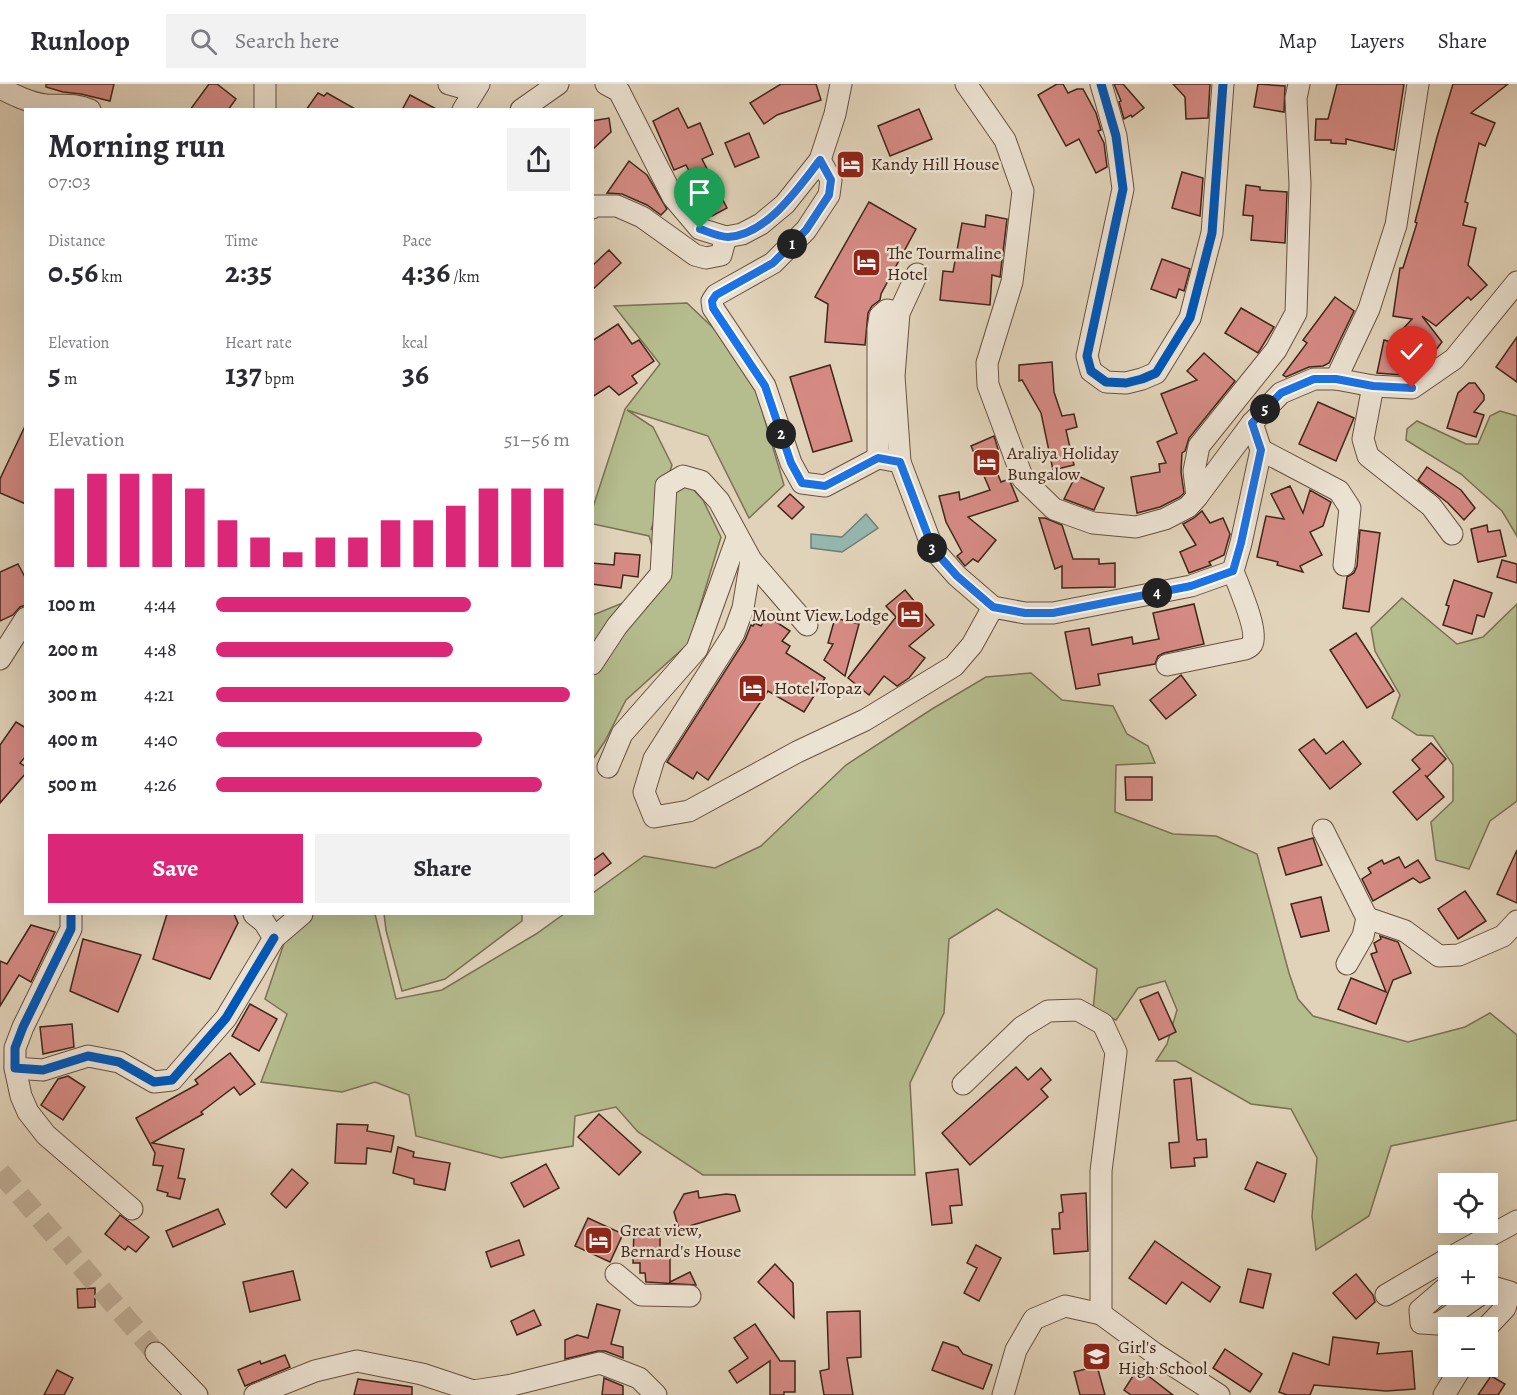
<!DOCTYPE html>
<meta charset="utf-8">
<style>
body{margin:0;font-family:Alegreya,serif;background:#f2f2f3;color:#2b2b33;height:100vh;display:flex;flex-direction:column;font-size:22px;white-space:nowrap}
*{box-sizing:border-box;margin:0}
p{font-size:20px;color:#7c7c81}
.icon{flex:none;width:33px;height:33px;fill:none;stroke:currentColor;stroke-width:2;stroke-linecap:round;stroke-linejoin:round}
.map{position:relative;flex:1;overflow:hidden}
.details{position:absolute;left:24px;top:24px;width:570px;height:807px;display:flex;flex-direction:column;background:#fff;border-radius:0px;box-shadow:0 6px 24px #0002}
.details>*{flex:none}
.buttons{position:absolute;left:1438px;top:1089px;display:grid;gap:12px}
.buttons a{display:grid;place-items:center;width:60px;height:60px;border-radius:0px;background:#fff;box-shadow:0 6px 24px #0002;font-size:30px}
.pin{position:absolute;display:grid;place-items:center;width:51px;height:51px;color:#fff;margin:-62px -26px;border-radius:50% 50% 50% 0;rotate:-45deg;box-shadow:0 0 6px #0007}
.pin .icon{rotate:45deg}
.km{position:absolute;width:30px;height:30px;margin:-15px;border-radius:50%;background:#222;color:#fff;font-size:16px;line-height:30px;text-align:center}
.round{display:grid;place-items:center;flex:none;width:63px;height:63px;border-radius:0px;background:#f2f2f3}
.summary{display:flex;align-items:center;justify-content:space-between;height:102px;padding:0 24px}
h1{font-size:33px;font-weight:700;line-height:45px}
.stats{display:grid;grid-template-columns:repeat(3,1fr);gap:9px;height:102px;padding:6px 24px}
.stats div{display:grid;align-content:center}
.stats b{font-size:30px;font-weight:700}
.stats small{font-size:16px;font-weight:400}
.stats p{font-size:16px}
.chart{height:168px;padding:12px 24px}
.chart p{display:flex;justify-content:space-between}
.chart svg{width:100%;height:108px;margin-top:6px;stroke:#db2777;stroke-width:6}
.action{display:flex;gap:12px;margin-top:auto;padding:12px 24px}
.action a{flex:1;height:69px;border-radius:0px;background:#db2777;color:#fff;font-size:24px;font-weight:700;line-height:69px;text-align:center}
.action a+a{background:#f2f2f3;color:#2b2b33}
ul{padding:0 24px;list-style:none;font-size:20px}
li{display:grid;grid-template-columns:96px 72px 1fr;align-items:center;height:45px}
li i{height:15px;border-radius:8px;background:#db2777}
header{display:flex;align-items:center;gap:36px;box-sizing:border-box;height:84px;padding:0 30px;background:#fff;border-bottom:2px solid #e1e1e2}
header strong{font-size:28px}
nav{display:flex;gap:33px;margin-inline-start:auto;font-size:21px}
.search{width:420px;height:54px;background:#f2f2f3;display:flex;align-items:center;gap:15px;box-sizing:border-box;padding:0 21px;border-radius:0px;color:#7c7c81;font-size:22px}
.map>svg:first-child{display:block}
</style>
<header>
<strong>Runloop</strong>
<div class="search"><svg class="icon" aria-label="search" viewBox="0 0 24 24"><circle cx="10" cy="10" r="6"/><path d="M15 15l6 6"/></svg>Search here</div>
<nav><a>Map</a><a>Layers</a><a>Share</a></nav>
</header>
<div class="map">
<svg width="1517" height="1311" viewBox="0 0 1517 1311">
<rect width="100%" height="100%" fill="#e1d3ba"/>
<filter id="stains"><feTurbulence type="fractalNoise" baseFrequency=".00333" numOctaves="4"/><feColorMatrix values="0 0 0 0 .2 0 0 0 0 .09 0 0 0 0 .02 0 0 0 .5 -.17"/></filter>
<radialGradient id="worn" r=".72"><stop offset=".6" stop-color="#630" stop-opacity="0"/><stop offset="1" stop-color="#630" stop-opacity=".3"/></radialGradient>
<g fill="#b5bc8e" stroke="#7a7153" stroke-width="1.5">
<path d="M687,219L747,276L784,401L749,434L708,352L627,326L653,343L672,381L651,446L679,390L703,416L721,453L689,559L626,616L605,657L593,675V531L640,512L660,486L649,452L593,440V423L625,325L660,280L614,222Z"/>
<path d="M1500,327L1517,332V452L1502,427L1461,390L1406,356L1407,345L1417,337L1466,360H1478L1490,332Z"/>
<path d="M1402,514L1457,560L1483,553L1517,520V717L1490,737L1469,785L1436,776L1431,738L1453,717V681L1433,652L1417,651L1392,634L1400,611L1375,567L1371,544Z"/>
<path d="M1031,589L1062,616L1113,622L1127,650L1148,662L1155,679L1116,681L1115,728L1173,750L1216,752L1257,770L1289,889L1298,915L1313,932L1408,958L1465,943L1490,929L1517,951V1036L1391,1062L1369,1132L1316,1166L1312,1132L1317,1074L1291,1025L1251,1020L1176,977H1156L1167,960L1177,926L1165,897L1138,904L1116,936L1093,927L1097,885L997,825L949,855L944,929L910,999L915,1091H703L638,1048L616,1023L575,1032L573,1062L501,1074L416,1052L409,1011L375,998L342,1008L261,998L287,930L265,915L294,830H375L396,915L442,906L536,850L564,830H592L593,809L644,772L715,784L761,762L846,681L932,625L986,593Z"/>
<path d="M384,830H522V837L445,895L402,907L386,846Z"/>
</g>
<path fill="#94b8af" stroke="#727e73" stroke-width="1.5" d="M866,430L878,444L842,468L811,464V450L842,453Z"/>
<g fill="#d58a84" stroke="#402618" stroke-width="1.5">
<path d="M46,0H114L110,17L81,10L63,8L46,3Z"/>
<path d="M209,0H217L236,15L228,26H190Z"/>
<path d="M781,0H816L821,16L777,31L764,40L750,19Z"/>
<path d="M1057,0H1063L1068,9L1077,5H1083L1096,29L1101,46L1098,47L1104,59L1107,83L1096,89L1079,55L1066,62L1038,11Z"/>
<path d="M1114,0H1123L1144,24L1132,33L1131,31L1124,35L1119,18L1121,17Z"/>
<path d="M1173,0H1210L1208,34L1186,35L1185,13Z"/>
<path d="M1258,0L1285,2L1284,28L1254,23Z"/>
<path d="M1337,0H1404L1394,66L1346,55V60L1331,59V56H1315L1316,35H1328Z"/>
<path d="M1453,0H1508L1471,29L1495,39L1485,62L1479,59L1465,118L1468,119L1463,141L1476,144L1468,181L1487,201L1471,216L1468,213L1436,242L1422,232L1442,258L1429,275L1409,257L1402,291L1377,289L1384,256L1391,258L1412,235L1393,232L1400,184H1403L1417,139L1415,138L1437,53Z"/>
<path d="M318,9L324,12L327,9L357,26H306Z"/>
<path d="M410,11L438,26H402Z"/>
<path d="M678,24L688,44L700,39L713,70L702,75L727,124L712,132L686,81L674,86L653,37Z"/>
<path d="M919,25L932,55L890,72L878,42Z"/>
<path d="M609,34L611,48L592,66V37Z"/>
<path d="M749,49L759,73L735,83L725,59Z"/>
<path d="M629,77L647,91L667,125L661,131L647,121L622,110L607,109Z"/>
<path d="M1182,88L1203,94L1200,132L1172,124Z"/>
<path d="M1246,101L1260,103V106L1287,108L1285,159L1251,156L1253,132L1243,131Z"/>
<path d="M869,118L916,145L881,210L880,216L872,222L868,229L865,261L825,258L828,220L815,213Z"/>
<path d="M986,131L1007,135L1000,193L992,191L990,221L940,216L943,187L953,188L962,139L985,143Z"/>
<path d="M609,166L621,179L592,206V182Z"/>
<path d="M1162,175L1190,185L1184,207L1179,205L1176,214L1151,205Z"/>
<path d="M1335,213L1354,227L1329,279L1323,282L1309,283L1286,293L1283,291L1307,259L1303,256Z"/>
<path d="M1241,224L1274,243L1258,269L1225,249Z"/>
<path d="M618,240L632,260L639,256L654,277L632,292L637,299L619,311L609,302L592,313V257Z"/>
<path d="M1517,253V298L1496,283Z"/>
<path d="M1204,269L1235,297L1189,354L1185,367L1182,369L1181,388L1184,409L1180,413L1160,423L1137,429L1131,393L1160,388L1159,380L1166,379L1157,358L1177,349L1161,310L1197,296L1187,287Z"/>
<path d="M1052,278L1054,308L1062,332L1074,330L1077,343L1066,346L1074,381L1053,386L1041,329L1022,296L1019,297V281Z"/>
<path d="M830,281L852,357L813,368L790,293Z"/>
<path d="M1469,299H1475L1484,311V316L1474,328L1484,331L1476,353L1447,344L1458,309Z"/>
<path d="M1318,318L1354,334L1336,377L1299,360Z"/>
<path d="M26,340V420L0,409V395Z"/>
<path d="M994,352L998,365L989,369L1001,398L1009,395L1018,417L968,433L996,456L978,478L973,475L965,482L957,472L962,468L946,438L939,412L959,408L960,416L990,406L971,362Z"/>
<path d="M1427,383L1461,406L1475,424L1464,436L1448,419L1418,396Z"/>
<path d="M1076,391L1104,404L1094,426L1064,415Z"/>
<path d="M1290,402L1303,429L1310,406L1331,418L1323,442L1310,448L1322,471L1300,482L1303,488L1277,481L1278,478L1257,473L1266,432L1284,435L1271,410Z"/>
<path d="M790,410L804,423L792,435L778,422Z"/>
<path d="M1202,427L1210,439L1223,434L1230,450L1224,471L1209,478L1211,481L1189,489L1180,468L1196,461L1183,440L1194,434Z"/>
<path d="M1039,434H1045L1062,441L1073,475H1099V480L1115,479V503L1062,504V482L1055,485Z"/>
<path d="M1487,441L1488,448L1500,446L1506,472L1478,478L1471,445Z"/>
<path d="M1360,446L1380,449L1369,528L1343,524L1347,493L1354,489L1357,482Z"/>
<path d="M615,469L640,471L638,493L623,491L621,504L592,500V479L614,481Z"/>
<path d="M1502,476L1517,480V499L1497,493Z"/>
<path d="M18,480L26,495V521L20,523L13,531L0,537V488Z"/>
<path d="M1454,496L1492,509L1484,533L1477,531L1472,550L1443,541L1449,522L1446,521Z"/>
<path d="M905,506L934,541L909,562L925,574L909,594L897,602L884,592L869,611L848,594L896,533L886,522Z"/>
<path d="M1194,520L1204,560L1164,569L1158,572L1155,580L1098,590L1100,601L1076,605L1065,548L1089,544L1092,561L1132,553L1133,560L1159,555L1153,529Z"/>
<path d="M767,532L790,547L782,557L790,562L786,569L825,594L804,628L768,607L708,696L697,688L693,695L667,678L745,556L751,541L753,542L755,539L761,542Z"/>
<path d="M835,534L859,540L845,592L824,576L833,560L828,559Z"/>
<path d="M1356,549L1394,607L1367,624L1330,566Z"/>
<path d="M1181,591L1196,611L1166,635L1150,616Z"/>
<path d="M16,638L26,644V672L20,679L26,683V689L0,719V661Z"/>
<path d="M1314,655L1326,670L1343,657L1361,680L1330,705L1299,666Z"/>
<path d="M1431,659L1446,675L1427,693L1425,691L1444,713L1417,736L1393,708L1420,685L1412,676Z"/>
<path d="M1125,693H1152V716H1126Z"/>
<path d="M1313,754L1322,781L1286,791L1278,764Z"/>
<path d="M1517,766V819L1497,810Z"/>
<path d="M603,769L611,779L592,793V777Z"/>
<path d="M1399,773L1405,784L1418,776L1430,794L1420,799L1413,794L1373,817L1362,795L1371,789L1368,784L1382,776L1384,780Z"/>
<path d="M1465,807L1486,837L1458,855L1438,825Z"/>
<path d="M1321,813L1329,847L1301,853L1291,820Z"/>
<path d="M167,830H234L238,839L210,895L153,875Z"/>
<path d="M31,841L55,848L31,898L19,891L0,922V877L7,880Z"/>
<path d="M1380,852L1398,858L1411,889L1393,896L1376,940L1338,925L1351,894L1386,908L1371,870L1377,868L1374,859L1381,855Z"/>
<path d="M83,855L141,871L118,928L70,907Z"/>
<path d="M1158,908L1176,948L1159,956L1140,916Z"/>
<path d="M250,920L277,935L259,967L232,952Z"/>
<path d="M72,940L74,963L43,970L40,943Z"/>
<path d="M230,969L255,1000L240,1011L234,1003L201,1028L203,1030L152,1059L184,1065L178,1094L185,1095L180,1115L167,1112L168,1109L157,1106L163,1082L153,1081L155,1069L136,1034L198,1000L195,996Z"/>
<path d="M1016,983L1028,996L1041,984L1051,996L1041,1005L1048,1013L970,1081L942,1049Z"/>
<path d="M68,992L85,1003L63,1036L41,1021L58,995Z"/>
<path d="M1191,994L1197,1056L1206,1055L1207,1073L1194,1074L1195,1082L1171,1084L1169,1059L1179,1058L1174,996Z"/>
<path d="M599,1030L641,1068L619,1091L578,1053Z"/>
<path d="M337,1040L368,1041L367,1047L394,1052L391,1068L367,1064L366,1080L335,1079Z"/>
<path d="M398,1063L414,1068L413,1073L450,1079L445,1106L414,1100V1095L393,1089Z"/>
<path d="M1257,1078L1286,1090L1274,1118L1245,1105Z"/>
<path d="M546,1080L559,1104L524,1123L511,1099Z"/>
<path d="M292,1085L308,1099L286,1124L271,1110Z"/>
<path d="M958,1085L962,1121L950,1122L952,1139L932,1141L926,1089Z"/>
<path d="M698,1107L699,1114L726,1110L735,1111L740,1127L679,1145L674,1128L684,1110Z"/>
<path d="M1086,1109L1088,1167L1054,1170L1052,1145H1060L1059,1129L1063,1128L1061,1111Z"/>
<path d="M218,1125L225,1140L173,1163L166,1147Z"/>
<path d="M120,1131L149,1153L136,1168L128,1162L125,1166L105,1150Z"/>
<path d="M588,1134L623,1150L610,1178L575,1162Z"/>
<path d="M634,1144H660V1173H670V1198L690,1188L696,1201L646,1198L645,1189H640V1179H633Z"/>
<path d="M519,1156L524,1171L491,1183L486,1168Z"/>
<path d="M1155,1157L1220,1203L1210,1218L1182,1198L1166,1220L1129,1194Z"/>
<path d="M976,1161L1001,1174L979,1217L964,1209L977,1184L967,1179Z"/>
<path d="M775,1180L793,1199L794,1234L758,1198Z"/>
<path d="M1248,1185L1271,1190L1263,1224L1240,1218Z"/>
<path d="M293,1187L300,1216L250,1228L243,1198Z"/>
<path d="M1356,1190L1373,1211L1375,1218L1356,1235L1333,1209Z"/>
<path d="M95,1204V1223L78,1224L77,1205Z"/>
<path d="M597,1220L620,1226L611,1260L623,1263V1274L605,1267H598L565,1275V1256L577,1251L588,1254Z"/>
<path d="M534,1226L541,1241L517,1251L511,1237Z"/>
<path d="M860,1227L861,1273L847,1274L853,1311H824L820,1287L829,1285L827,1228Z"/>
<path d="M755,1240L780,1277H795V1308H784V1311H770V1277L737,1299L729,1287L748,1274L734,1254Z"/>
<path d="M1333,1253L1379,1259L1377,1270L1412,1267L1415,1305L1386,1307L1314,1301L1310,1311H1287L1279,1308L1293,1269L1329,1281Z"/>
<path d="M943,1258L958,1263L963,1270L992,1281L983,1305L932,1286Z"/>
<path d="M1225,1265L1262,1290L1250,1308L1213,1284Z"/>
<path d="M285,1271L290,1283L245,1302L238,1286L260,1277L261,1280Z"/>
<path d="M1097,1282L1105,1311H1080L1074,1288Z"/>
<path d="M1138,1284L1173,1311H1131L1124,1306Z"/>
<path d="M57,1286L73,1294L64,1311H44Z"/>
<path d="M1491,1292L1505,1300L1498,1311H1478Z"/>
<path d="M604,1294L623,1302V1311H602Z"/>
<path d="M358,1295L412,1303V1311H354Z"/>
</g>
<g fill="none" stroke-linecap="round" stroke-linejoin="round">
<path stroke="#c1b09a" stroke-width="21" stroke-dasharray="21 10" stroke-linecap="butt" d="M0,1088L156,1269"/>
<defs>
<g id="minor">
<path d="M265,0V26"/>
<path d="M449,0L474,7"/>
<path d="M606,0L619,7L673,113L700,145L726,153L742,150L761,140L785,120L820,76L835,30L841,0"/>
<path d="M966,0L1005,56L1023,107L1012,198L987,279L988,301L1023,395L1054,425L1093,439L1136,443L1165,435L1188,423L1197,413L1194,387L1199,362L1276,266L1296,229L1300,100L1296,14L1299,0"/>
<path d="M1101,0L1116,52L1123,105L1087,272L1091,287L1106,298L1126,299L1142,295L1156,289L1190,234L1212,149L1223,0"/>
<path d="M0,4C14,11 30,19 46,21C61,22 75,19 90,26"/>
<path d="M463,26L479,0"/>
<path d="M521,26L558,0"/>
<path d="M820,76L831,96L829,111L806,146L773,179L716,211L712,217L713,224L765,302L791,379L802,399L825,402L878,374L900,378L933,465L957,492L993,523L1025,529H1053L1191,502L1233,487L1241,459L1261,366L1252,339"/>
<path d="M592,124L594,122H617L642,133L695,171L706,174L721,171L726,153"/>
<path d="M1336,295L1369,225L1396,141L1418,0"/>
<path d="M1373,302L1363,355L1368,372L1431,422L1452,450"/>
<path d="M1261,366L1339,407L1350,424L1344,481"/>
<path d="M878,374V245L880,232L887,226L899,229"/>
<path d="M900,378L894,292L899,229L917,190"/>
<path d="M1197,413L1252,339L1281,309L1314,295H1336L1373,302L1412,304L1454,275L1517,198"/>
<path d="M751,476L743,524L734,549L654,675L644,708L654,733L689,727L797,668L865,636L954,582L972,561L993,523"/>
<path d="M0,575L26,534"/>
<path d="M592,580L617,542L661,490L666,402L683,392L701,397L719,417L751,476L807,541"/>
<path d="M1167,581L1245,565C1248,564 1250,563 1252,560C1259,547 1238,501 1233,487"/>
<path d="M608,683L622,650L697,565L737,454"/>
<path d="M1323,746L1367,834L1363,852L1347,880"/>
<path d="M71,830V845L23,943L15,964V984L43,986L88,972L119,978L154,998L172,996L226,934L274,854L302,830"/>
<path d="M254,830L264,838L274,854"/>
<path d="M1367,834L1405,847L1439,872L1459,871L1503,852L1517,837"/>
<path d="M15,984L21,1012L28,1028L46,1051L132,1125"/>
<path d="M963,1000L1022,943L1048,927L1078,926L1103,940L1116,968L1101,1087V1230"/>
<path d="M1453,1172L1517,1137"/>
<path d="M616,1190L641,1211L690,1212"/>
<path d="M1449,1201L1420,1226L1421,1239L1438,1240L1481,1210"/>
<path d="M1386,1211L1449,1174"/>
<path d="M1486,1244L1505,1224L1510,1208L1493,1203L1488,1206"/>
<path d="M156,1269L197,1311"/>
<path d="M255,1311L315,1287L357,1277L422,1290L473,1307L512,1301L600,1279L639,1294L656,1311"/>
<path d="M1003,1311L1016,1266L1034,1235L1065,1222L1101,1230L1154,1269L1219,1311"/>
<path d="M1444,1311L1462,1282"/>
</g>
</defs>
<use href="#minor" stroke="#685140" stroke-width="23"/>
<use href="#minor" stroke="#ece2d2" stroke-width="21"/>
<defs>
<g id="cycleway">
<path d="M1101,0L1116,52L1123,105L1087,272L1091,287L1106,298L1126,299L1142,295L1156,289L1190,234L1212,149L1223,0"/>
<path d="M820,76L831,96L829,111L806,146L773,179L716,211L712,217L713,224L765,302L791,379L802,399L825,402L878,374L900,378L933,465L957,492L993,523L1025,529H1053L1191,502L1233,487L1241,459L1261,366L1252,339"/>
<path d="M71,830V845L23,943L15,964V984L43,986L88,972L119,978L154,998L172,996L226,934L274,854"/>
</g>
</defs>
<use href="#cycleway" stroke="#ece2d2" stroke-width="13"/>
<use href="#cycleway" stroke="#0057b8" stroke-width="9"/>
</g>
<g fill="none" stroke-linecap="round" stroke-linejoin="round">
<defs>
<path id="route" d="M700,145C709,148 719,153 728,153C767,151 798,104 820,76L831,96L829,111L806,146L773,179L716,211L712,217L713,224L765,302L791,379L802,399L825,402L878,374L900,378L933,465L957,492L993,523L1025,529H1053L1191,502L1233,487L1241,459L1261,366L1252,339L1281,309L1314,295H1336L1373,302L1412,304"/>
</defs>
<use href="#route" stroke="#fff" stroke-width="12"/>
<use href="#route" stroke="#1a73e8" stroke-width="8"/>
</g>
<defs>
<symbol id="hotel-square" viewBox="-11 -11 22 22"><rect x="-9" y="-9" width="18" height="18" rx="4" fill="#8f2418" stroke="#ece2d2"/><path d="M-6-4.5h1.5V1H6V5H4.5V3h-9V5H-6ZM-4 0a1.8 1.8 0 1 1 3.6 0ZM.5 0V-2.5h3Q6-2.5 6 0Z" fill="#fff"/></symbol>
<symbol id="school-square" viewBox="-11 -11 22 22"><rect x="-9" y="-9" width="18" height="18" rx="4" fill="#8f2418" stroke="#ece2d2"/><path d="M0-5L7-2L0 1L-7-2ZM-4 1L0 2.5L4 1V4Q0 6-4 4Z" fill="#fff"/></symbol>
</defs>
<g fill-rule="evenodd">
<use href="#hotel-square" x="834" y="64" width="33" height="33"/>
<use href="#hotel-square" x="850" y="162" width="33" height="33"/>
<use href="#hotel-square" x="970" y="362" width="33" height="33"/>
<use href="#hotel-square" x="894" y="514" width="33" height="33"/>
<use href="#hotel-square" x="736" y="588" width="33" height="33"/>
<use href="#hotel-square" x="582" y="1140" width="33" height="33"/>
<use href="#school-square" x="1080" y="1256" width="33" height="33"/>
</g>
<g text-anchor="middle" stroke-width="5" stroke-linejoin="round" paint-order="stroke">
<g font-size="18" fill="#402618" stroke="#ece2d2" text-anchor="start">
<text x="871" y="86">Kandy Hill House</text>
<text x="887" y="175">The Tourmaline<tspan x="887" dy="21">Hotel</tspan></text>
<text x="1007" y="375">Araliya Holiday<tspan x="1007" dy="21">Bungalow</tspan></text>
<text x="889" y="537" text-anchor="end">Mount View Lodge</text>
<text x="774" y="610">Hotel Topaz</text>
<text x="620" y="1152">Great view,<tspan x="620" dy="21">Bernard's House</tspan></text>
<text x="1118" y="1269">Girl's<tspan x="1118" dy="21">High School</tspan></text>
</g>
</g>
<rect width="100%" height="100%" filter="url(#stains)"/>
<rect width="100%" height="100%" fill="url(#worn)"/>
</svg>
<div class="buttons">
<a><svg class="icon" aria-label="locate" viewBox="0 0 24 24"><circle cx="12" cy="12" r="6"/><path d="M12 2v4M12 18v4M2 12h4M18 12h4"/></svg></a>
<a>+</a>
<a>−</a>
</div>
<div class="pin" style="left:700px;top:145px;background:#1e9e55"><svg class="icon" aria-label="arrive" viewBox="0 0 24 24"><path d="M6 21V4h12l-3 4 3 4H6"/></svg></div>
<div class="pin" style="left:1412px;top:304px;background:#d93025"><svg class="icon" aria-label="check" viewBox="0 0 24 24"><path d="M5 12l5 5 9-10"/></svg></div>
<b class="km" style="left:792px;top:160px">1</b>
<b class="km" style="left:781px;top:350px">2</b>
<b class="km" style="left:932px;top:464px">3</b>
<b class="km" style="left:1157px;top:509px">4</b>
<b class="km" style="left:1265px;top:325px">5</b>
<section class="details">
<div class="summary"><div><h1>Morning run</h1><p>07:03</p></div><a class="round"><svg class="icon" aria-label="share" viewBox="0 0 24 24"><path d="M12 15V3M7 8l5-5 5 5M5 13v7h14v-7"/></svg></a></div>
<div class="stats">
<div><p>Distance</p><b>0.56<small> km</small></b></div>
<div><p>Time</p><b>2:35</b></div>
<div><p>Pace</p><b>4:36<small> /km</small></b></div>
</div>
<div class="stats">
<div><p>Elevation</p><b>5<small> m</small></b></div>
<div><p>Heart rate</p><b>137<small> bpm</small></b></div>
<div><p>kcal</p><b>36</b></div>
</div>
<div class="chart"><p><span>Elevation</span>51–56 m</p>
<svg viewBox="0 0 160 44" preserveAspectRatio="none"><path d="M5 44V12M15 44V6M25 44V6M35 44V6M45 44V12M55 44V25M65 44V32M75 44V38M85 44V32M95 44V32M105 44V25M115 44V25M125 44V19M135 44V12M145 44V12M155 44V12"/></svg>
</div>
<ul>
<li><b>100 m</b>4:44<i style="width:72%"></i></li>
<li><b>200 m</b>4:48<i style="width:67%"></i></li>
<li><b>300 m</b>4:21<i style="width:100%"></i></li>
<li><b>400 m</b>4:40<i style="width:75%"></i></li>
<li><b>500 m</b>4:26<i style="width:92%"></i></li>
</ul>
<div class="action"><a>Save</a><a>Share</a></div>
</section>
</div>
